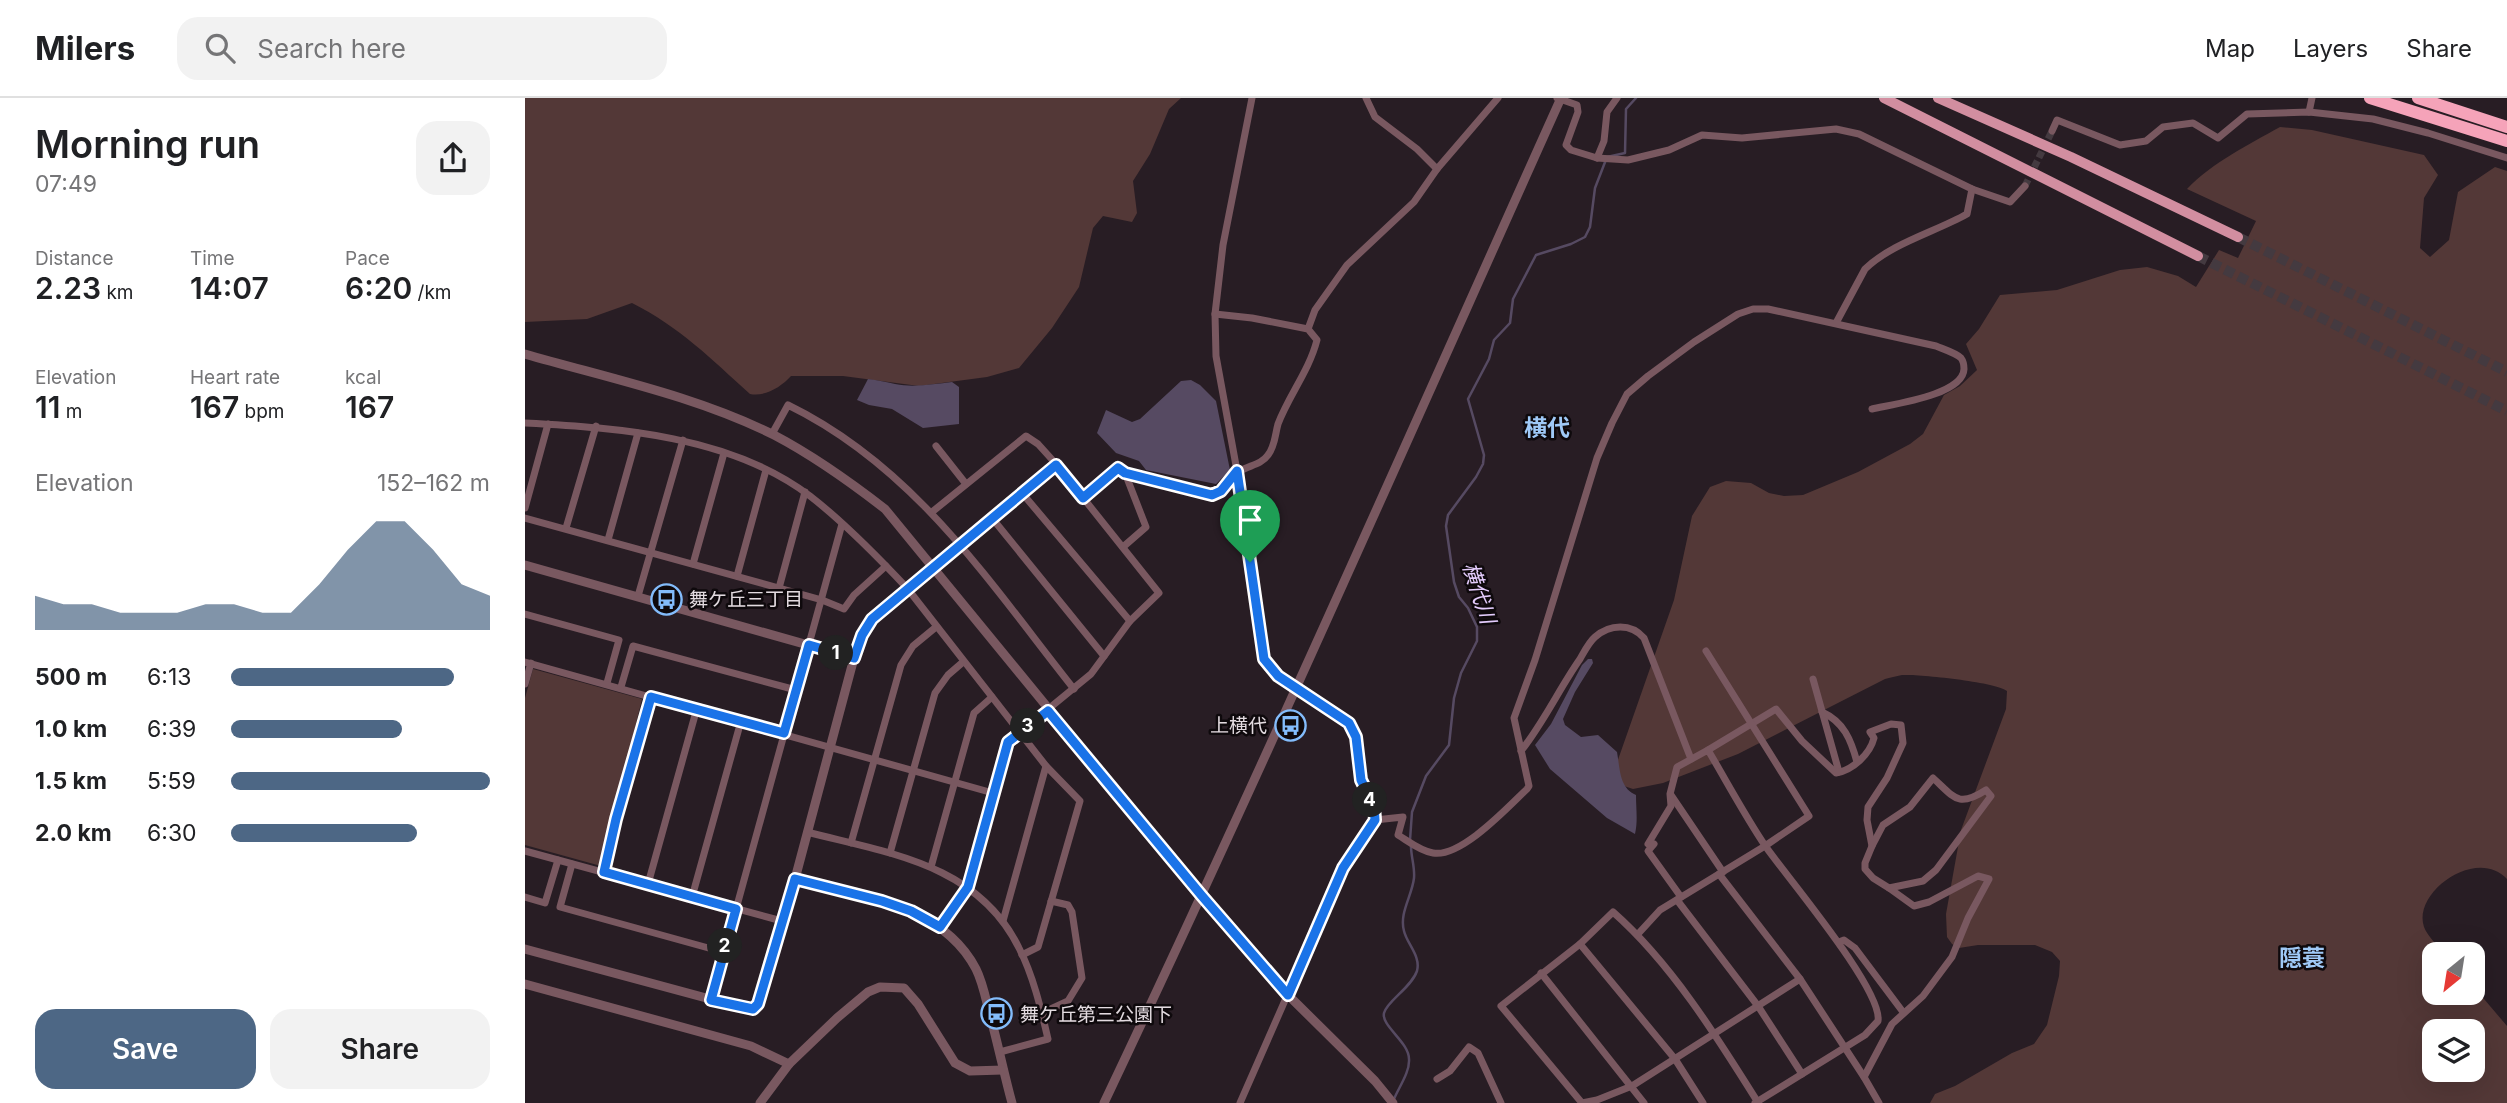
<!DOCTYPE html>
<meta charset="utf-8">
<style>
body{margin:0;font-family:Inter,"Noto Sans JP",sans-serif;background:#f2f2f2;color:#202124;height:100vh;display:flex;flex-direction:column;font-size:26px;white-space:nowrap}
*{box-sizing:border-box;margin:0}
p{font-size:23px;color:#757577}
.icon{flex:none;width:38px;height:38px;fill:none;stroke:currentColor;stroke-width:2;stroke-linecap:round;stroke-linejoin:round}
.map{position:relative;flex:1;overflow:hidden}
.sheet{display:flex;flex-direction:column;background:#fff;width:525px}
.sheet>*{flex:none}
.needle{width:46px;rotate:210deg}
.controls{position:absolute;left:1897px;top:844px;display:grid;gap:14px}
.controls a{display:grid;place-items:center;width:63px;height:63px;border-radius:14px;background:#fff;box-shadow:0 7px 28px #0002;font-size:35px}
.pin{position:absolute;display:grid;place-items:center;width:60px;height:60px;color:#fff;margin:-72px -30px;border-radius:50% 50% 50% 0;rotate:-45deg;box-shadow:0 0 7px #0007}
.pin .icon{rotate:45deg}
.km{position:absolute;width:35px;height:35px;margin:-18px;border-radius:50%;background:#222;color:#fff;font-size:19px;line-height:35px;text-align:center}
.round{display:grid;place-items:center;flex:none;width:74px;height:74px;border-radius:21px;background:#f2f2f2}
.head{display:flex;align-items:center;justify-content:space-between;height:119px;padding:0 35px}
h1{font-size:38px;font-weight:600;line-height:52px}
.stats{display:grid;grid-template-columns:repeat(3,1fr);gap:10px;height:119px;padding:7px 35px}
.stats div{display:grid;align-content:center}
.stats b{font-size:30px;font-weight:600}
.stats small{font-size:19px;font-weight:400}
.stats p{font-size:19px}
.chart{height:196px;padding:14px 35px}
.chart p{display:flex;justify-content:space-between}
.chart svg{width:100%;height:126px;margin-top:7px;fill:#4d6785;opacity:.7}
.action{display:flex;gap:14px;margin-top:auto;padding:14px 35px}
.action a{flex:1;height:80px;border-radius:21px;background:#4d6785;color:#fff;font-size:28px;font-weight:600;line-height:80px;text-align:center}
.action a+a{background:#f2f2f2;color:#202124}
ul{padding:0 35px;list-style:none;font-size:23px}
li{display:grid;grid-template-columns:112px 84px 1fr;align-items:center;height:52px}
li i{height:18px;border-radius:9px;background:#4d6785}
header{display:flex;align-items:center;gap:42px;box-sizing:border-box;height:98px;padding:0 35px;background:#fff;border-bottom:2px solid #e0e0e0}
header strong{font-size:33px}
nav{display:flex;gap:38px;margin-inline-start:auto;font-size:24px}
.search{width:490px;height:63px;background:#f2f2f2;display:flex;align-items:center;gap:18px;box-sizing:border-box;padding:0 24px;border-radius:21px;color:#757577;font-size:26px}
main{display:flex;flex:1;min-height:0}
.map>svg:first-child{display:block}
</style>
<header>
<strong>Milers</strong>
<div class="search"><svg class="icon" aria-label="search" viewBox="0 0 24 24"><circle cx="10" cy="10" r="6"/><path d="M15 15l6 6"/></svg>Search here</div>
<nav><a>Map</a><a>Layers</a><a>Share</a></nav>
</header>
<main>
<section class="sheet">
<div class="head"><div><h1>Morning run</h1><p>07:49</p></div><a class="round"><svg class="icon" aria-label="share" viewBox="0 0 24 24"><path d="M12 15V3M7 8l5-5 5 5M5 13v7h14v-7"/></svg></a></div>
<div class="stats">
<div><p>Distance</p><b>2.23<small> km</small></b></div>
<div><p>Time</p><b>14:07</b></div>
<div><p>Pace</p><b>6:20<small> /km</small></b></div>
</div>
<div class="stats">
<div><p>Elevation</p><b>11<small> m</small></b></div>
<div><p>Heart rate</p><b>167<small> bpm</small></b></div>
<div><p>kcal</p><b>167</b></div>
</div>
<div class="chart"><p><span>Elevation</span>152–162 m</p>
<svg viewBox="0 0 160 44" preserveAspectRatio="none"><path d="M0 44V32L10 35L20 35L30 38L40 38L50 38L60 35L70 35L80 38L90 38L100 28L110 16L120 6L130 6L140 16L150 28L160 32V44z"/></svg>
</div>
<ul>
<li><b>500 m</b>6:13<i style="width:86%"></i></li>
<li><b>1.0 km</b>6:39<i style="width:66%"></i></li>
<li><b>1.5 km</b>5:59<i style="width:100%"></i></li>
<li><b>2.0 km</b>6:30<i style="width:72%"></i></li>
</ul>
<div class="action"><a>Save</a><a>Share</a></div>
</section>
<div class="map">
<svg width="1982" height="1005" viewBox="0 0 1982 1005">
<rect width="100%" height="100%" fill="#281d24"/>
<g fill="#533837" fill-rule="evenodd">
<path d="M0,0H656L644,11L625,56L608,83L612,115L607,124L578,118L568,130L554,189L527,230L494,270L462,279L394,288L318,278H266C256,289 240,299 225,296C185,260 156,230 107,205L62,221L0,224Z"/>
<path d="M1755,29L1787,32L1899,57L1913,77L1899,100L1895,150L1905,159L1924,142L1933,94L1970,69L1982,73V781C1952,748 1887,794 1899,829C1903,839 1913,848 1920,856H1909V894H1948V888L1982,928V1005H1405L1410,996L1430,988L1487,955L1509,946L1522,927L1534,878L1535,863L1527,854L1510,847H1453L1434,850L1427,846L1422,839L1421,816L1436,732L1481,611L1482,593C1472,584 1393,576 1377,577C1371,578 1365,580 1360,581L1213,656L1138,685L1108,691L1099,688L1088,676L1149,502L1167,418L1185,389L1201,383L1226,385L1244,395L1259,398L1278,397L1333,374L1385,346L1398,336L1419,297L1435,288L1452,272L1441,246L1454,231L1475,197L1532,192L1595,172L1622,169L1653,178L1671,189L1694,152L1713,160L1731,123L1662,91C1688,64 1723,47 1755,29ZM1909,933H1948V971H1909Z"/>
<path d="M8,571L117,601L76,768L0,747V600Z"/>
</g>
<g fill="#564a62">
<path d="M343,281C353,282 361,284 370,286C389,290 409,286 427,284L434,289V326L398,330L367,311L344,307L332,302Z"/>
<path d="M666,282L675,287L691,303L705,372L691,386L621,372L614,363L591,355L572,335L581,312L607,324L615,321L656,283Z"/>
<path d="M1063,561H1067L1068,565L1050,594L1038,621L1040,627L1056,639L1073,637L1092,654C1095,670 1094,690 1111,697C1111,711 1113,723 1110,736L1082,720L1025,671L1010,647L1026,626L1057,567Z"/>
</g>
<g fill="none" stroke-linecap="round" stroke-linejoin="round">
<g stroke="#564a62" stroke-width="2.5">
<path d="M885,742L887,714L901,678L924,647L929,600L936,575L952,543V529L943,510L934,499L929,484L921,428L923,417L951,379L958,366L959,357L943,301L964,261L969,242L985,225L988,201L1011,157L1046,146L1060,139L1065,129L1070,90L1082,59L1100,55L1101,11L1111,0"/>
<path d="M869,1001C874,989 885,974 884,961C884,944 856,928 859,915C862,903 886,890 892,873C896,858 882,846 879,833C874,815 887,798 889,780C890,769 886,759 886,748"/>
</g>
<path stroke="#443a40" stroke-width="7" stroke-dasharray="7 3.5" stroke-linecap="butt" d="M1500,88L1527,33"/>
<g stroke="#443a40" stroke-width="10" stroke-dasharray="10 5" stroke-linecap="butt">
<path d="M1713,139L1982,274"/>
<path d="M1673,158L1982,313"/>
</g>
<g stroke="#795860" stroke-width="7">
<path d="M841,0L850,19L892,51L912,71"/>
<path d="M1032,0L1052,7L1053,14L1041,47L1046,52L1072,60L1103,62L1144,52L1177,37L1217,40L1311,31L1334,36L1447,91L1485,104L1500,88"/>
<path d="M1784,14L1787,0"/>
<path d="M1527,33L1532,22L1595,47L1621,43L1638,29L1668,25L1693,40L1722,16L1784,14L1848,21L1903,35L1982,60"/>
<path d="M1072,60L1079,43L1082,14L1092,0"/>
<path d="M1311,225L1340,171C1367,145 1410,134 1442,116L1447,91"/>
<path d="M783,231L790,212L822,167L889,104L912,71L973,0"/>
<path d="M0,325C95,330 206,338 285,398C320,425 352,458 382,490L521,668L555,703L513,849L497,857"/>
<path d="M247,336L263,307C390,369 464,484 549,591"/>
<path d="M411,348L441,386"/>
<path d="M497,395L605,523"/>
<path d="M558,400L592,370L600,375L686,397C702,391 703,379 715,373C725,367 736,367 743,357C750,348 750,337 753,326C764,297 784,273 792,242L783,231L727,220L690,216"/>
<path d="M0,410L23,326"/>
<path d="M407,414L501,338L513,346L532,367L634,495L605,523L566,576L483,644L443,789L415,829"/>
<path d="M0,420L297,502L319,511L329,497L361,468"/>
<path d="M467,420L579,558"/>
<path d="M41,430L71,328"/>
<path d="M83,442L113,335"/>
<path d="M433,449L532,367"/>
<path d="M598,449L621,429L600,375"/>
<path d="M168,466L199,355"/>
<path d="M212,478L241,372"/>
<path d="M254,490L280,394"/>
<path d="M113,498L158,342"/>
<path d="M0,516L94,542L82,585"/>
<path d="M0,564L468,695"/>
<path d="M1288,581L1314,674"/>
<path d="M0,586L6,565"/>
<path d="M96,589L108,548L271,592"/>
<path d="M1297,614C1319,624 1326,642 1332,664"/>
<path d="M1183,652L1251,611L1277,643L1311,675C1328,672 1345,656 1349,640L1345,634L1366,626L1376,627L1378,645L1362,680L1343,709L1342,722L1347,748L1340,765V771L1348,780L1364,790"/>
<path d="M996,653C1019,624 1034,591 1055,561C1059,554 1064,544 1070,539C1085,526 1106,525 1119,540L1166,661"/>
<path d="M1146,697L1198,774"/>
<path d="M850,722L878,719L873,737C883,743 895,753 908,755C936,760 983,709 1002,691L1004,688L989,620L1010,562L1072,360L1087,325L1102,296L1123,278L1169,244L1213,216L1228,211H1243L1411,248C1418,251 1431,255 1436,260C1439,264 1439,267 1439,271C1438,297 1369,306 1347,311"/>
<path d="M282,734C363,755 453,766 494,850C508,877 516,911 523,941L475,954"/>
<path d="M326,745L376,567L388,548L411,529"/>
<path d="M1123,746L1146,708L1145,696L1152,669L1183,652C1202,684 1220,718 1241,749C1262,779 1358,892 1353,923L1340,937L1230,1005"/>
<path d="M1129,746L1123,753L1156,799"/>
<path d="M1347,748L1358,727L1385,709L1408,680C1430,700 1433,710 1461,692L1466,698L1411,772L1398,783L1364,790L1389,808L1404,804L1453,778L1464,781L1443,820L1427,859L1398,898L1367,926L1339,979L1354,1005"/>
<path d="M0,753L257,823"/>
<path d="M365,755L410,595L423,577L438,564"/>
<path d="M47,766L35,809L198,854"/>
<path d="M406,769L449,615L467,599"/>
<path d="M79,774L91,721L126,599"/>
<path d="M1194,776L1275,881L1339,979"/>
<path d="M123,786L172,610"/>
<path d="M0,799L20,805L33,762"/>
<path d="M167,799L216,623"/>
<path d="M1152,802L1233,908L1277,976"/>
<path d="M478,823L521,668"/>
<path d="M1113,836L1135,812L1240,748L1284,718L1181,553"/>
<path d="M1314,844L1319,842L1330,850L1378,914"/>
<path d="M1055,846L1150,961L1178,1005"/>
<path d="M1016,875L1119,1005"/>
<path d="M186,902L317,426"/>
<path d="M517,915L543,903L557,880L547,814L543,807L526,803"/>
<path d="M912,981L925,973L944,949L953,955L976,1005"/>
<path d="M715,1005L818,770L850,722L849,708L836,683L831,638L824,626L753,578L739,561L735,538L712,373L691,258L690,216L698,147L727,0"/>
<path d="M1057,1005L976,908L1055,846L1088,814C1146,865 1192,939 1232,1003"/>
<path d="M1057,1005L1072,1002L1107,988L1275,881"/>
</g>
<g stroke="#795860" stroke-width="9">
<path d="M0,256C83,280 171,298 249,337C289,358 324,383 360,411L677,798L763,897L850,983L868,1005"/>
<path d="M0,467L329,560"/>
<path d="M270,781C333,798 417,805 451,871C458,885 461,902 465,917C473,946 479,976 487,1005"/>
<path d="M0,851L222,911L228,910L233,906L270,781L329,560C343,522 352,516 382,490"/>
<path d="M0,886L226,948L264,966"/>
<path d="M235,1005L264,966L312,920L343,894L355,889L379,890L393,906L430,965L445,973L478,972"/>
<path d="M579,1005C737,672 885,336 1036,0"/>
</g>
<g stroke="#d28ea0" stroke-width="10">
<path d="M1359,0L1673,158"/>
<path d="M1413,0L1546,59L1713,139"/>
</g>
<g stroke="#f5a3b9" stroke-width="12">
<path d="M1845,0L1982,43"/>
<path d="M1893,0L1982,29"/>
</g>
<path stroke="#795860" stroke-width="7" d="M394,481L430,451"/>
</g>
<g fill="none" stroke-linecap="round" stroke-linejoin="round">
<defs>
<path id="route" d="M531,367L558,400L593,370L600,375L687,397L696,393L712,373L739,561L753,578L824,625L831,639L836,682L849,708L850,722L818,770L763,897L677,798L523,613L483,644L443,789L415,829L386,813L357,803L270,781L233,906L228,911L186,902L211,811L79,774L91,721L126,599L259,635L284,547L329,560L337,537L347,521Z"/>
</defs>
<use href="#route" stroke="#fff" stroke-width="14"/>
<use href="#route" stroke="#1a73e8" stroke-width="9"/>
</g>
<defs>
<symbol id="bus-ring" viewBox="-11 -11 22 22"><circle r="9.5" fill="#0e090c" stroke="#83bcfb" stroke-width="1.5"/><path d="M-5-6H5V4H4V6H2V4H-2V6H-4V4H-5ZM-3.5-4V0h7V-4ZM-3.5 1.2v1.5H-2V1.2ZM2 1.2v1.5H3.5V1.2Z" fill="#83bcfb"/></symbol>
</defs>
<g fill-rule="evenodd">
<use href="#bus-ring" x="124" y="484" width="35" height="35"/>
<use href="#bus-ring" x="748" y="610" width="35" height="35"/>
<use href="#bus-ring" x="454" y="898" width="35" height="35"/>
</g>
<g text-anchor="middle" stroke-width="5" stroke-linejoin="round" paint-order="stroke">
<g font-size="19" fill="#e3dbe0" stroke="#0e090c" text-anchor="start">
<text x="164" y="508">舞ケ丘三丁目</text>
<text x="742" y="634" text-anchor="end">上横代</text>
<text x="495" y="923">舞ケ丘第三公園下</text>
</g>
<g font-size="21" font-style="italic" fill="#e4ccfd" stroke="#0e090c">
<text transform="translate(954 495) rotate(72)" y="7">横代川</text>
</g>
<g font-size="23" font-weight="bold" fill="#9fc9f7" stroke="#0e090c">
<text x="1022" y="338">横代</text>
<text x="1777" y="868">隠蓑</text>
</g>
</g>
</svg>
<div class="controls">
<a><svg class="needle" viewBox="-14 -14 28 28"><path d="M0-13l5 13h-10z" fill="#e53935"/><path d="M0 13l5-13h-10z" fill="#757577"/></svg></a>
<a><svg class="icon" aria-label="layers" viewBox="0 0 24 24"><path d="M12 4l9 5-9 5-9-5zM3 14l9 5 9-5"/></svg></a>
</div>
<div class="pin" style="left:725px;top:464px;background:#1e9e55"><svg class="icon" aria-label="arrive" viewBox="0 0 24 24"><path d="M6 21V4h12l-3 4 3 4H6"/></svg></div>
<b class="km" style="left:311px;top:555px">1</b>
<b class="km" style="left:200px;top:848px">2</b>
<b class="km" style="left:503px;top:628px">3</b>
<b class="km" style="left:845px;top:702px">4</b>
</div>
</main>
